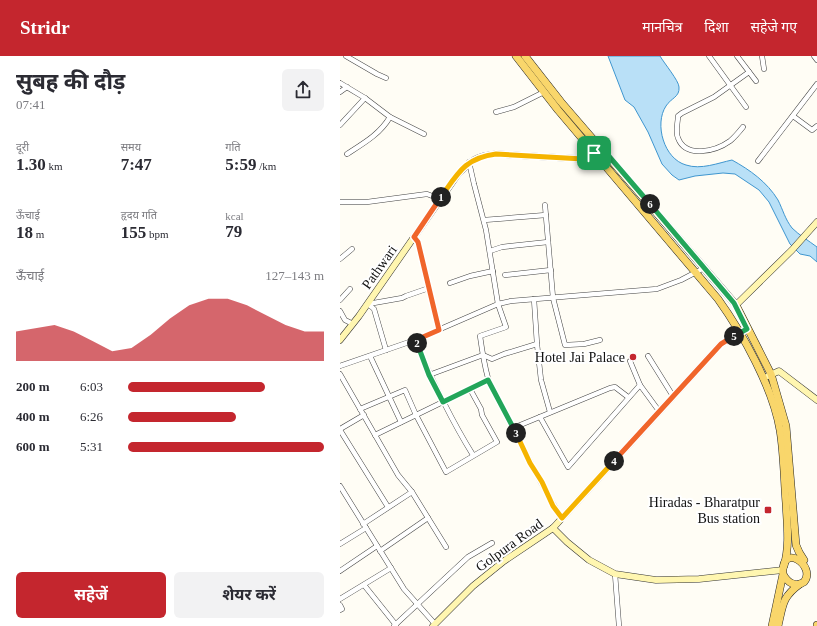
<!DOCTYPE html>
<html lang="hi">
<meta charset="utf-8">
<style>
body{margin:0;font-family:"Times New Roman","Noto Sans Devanagari",serif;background:#f2f2f3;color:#2b2b33;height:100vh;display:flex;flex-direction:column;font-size:15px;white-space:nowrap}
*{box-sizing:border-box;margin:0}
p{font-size:13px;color:#7c7c81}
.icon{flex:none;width:22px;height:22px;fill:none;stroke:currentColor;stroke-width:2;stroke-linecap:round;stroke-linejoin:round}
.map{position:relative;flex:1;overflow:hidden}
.sheet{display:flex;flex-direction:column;background:#fff;width:340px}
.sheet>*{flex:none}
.pin{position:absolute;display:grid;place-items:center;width:34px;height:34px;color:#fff;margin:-17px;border-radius:8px;box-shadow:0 2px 6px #0006}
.km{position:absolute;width:20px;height:20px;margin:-10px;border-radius:50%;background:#222;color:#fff;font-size:11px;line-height:20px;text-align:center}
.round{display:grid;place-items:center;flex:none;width:42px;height:42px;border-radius:6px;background:#f2f2f3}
.overview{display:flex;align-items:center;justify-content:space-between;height:68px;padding:0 16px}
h1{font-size:22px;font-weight:700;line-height:30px}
.figures{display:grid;grid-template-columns:repeat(3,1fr);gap:6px;height:68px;padding:4px 16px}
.figures div{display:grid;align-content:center}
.figures b{font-size:17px;font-weight:700}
.figures small{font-size:11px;font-weight:400}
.figures p{font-size:11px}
.chart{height:112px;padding:8px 16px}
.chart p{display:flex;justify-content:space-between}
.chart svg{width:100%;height:72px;margin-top:4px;fill:#c4262e;opacity:.7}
.cta{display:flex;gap:8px;margin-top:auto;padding:8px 16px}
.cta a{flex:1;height:46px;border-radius:6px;background:#c4262e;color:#fff;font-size:16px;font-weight:700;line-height:46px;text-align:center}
.cta a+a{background:#f2f2f3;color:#2b2b33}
ul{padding:0 16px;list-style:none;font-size:13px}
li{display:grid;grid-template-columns:64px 48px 1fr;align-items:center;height:30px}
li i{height:10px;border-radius:5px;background:#c4262e}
header{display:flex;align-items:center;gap:24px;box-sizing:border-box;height:56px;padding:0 20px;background:#c4262e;color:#fff}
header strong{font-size:19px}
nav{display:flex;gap:22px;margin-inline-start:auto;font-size:14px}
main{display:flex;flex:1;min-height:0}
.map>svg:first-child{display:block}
</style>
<header>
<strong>Stridr</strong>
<nav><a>मानचित्र</a><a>दिशा</a><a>सहेजे गए</a></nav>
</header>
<main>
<section class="sheet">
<div class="overview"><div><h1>सुबह की दौड़</h1><p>07:41</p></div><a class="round"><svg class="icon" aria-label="share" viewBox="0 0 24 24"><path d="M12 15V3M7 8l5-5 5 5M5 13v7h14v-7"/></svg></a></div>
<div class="figures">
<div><p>दूरी</p><b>1.30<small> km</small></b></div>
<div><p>समय</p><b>7:47</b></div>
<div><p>गति</p><b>5:59<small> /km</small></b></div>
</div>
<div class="figures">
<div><p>ऊँचाई</p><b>18<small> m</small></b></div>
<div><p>हृदय गति</p><b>155<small> bpm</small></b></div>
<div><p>kcal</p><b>79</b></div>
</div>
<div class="chart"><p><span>ऊँचाई</span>127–143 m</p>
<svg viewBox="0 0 160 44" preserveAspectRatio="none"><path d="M0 44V26L10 24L20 22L30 26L40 32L50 38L60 36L70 28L80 18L90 10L100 6L110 6L120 10L130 16L140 22L150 26L160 26V44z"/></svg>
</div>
<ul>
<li><b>200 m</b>6:03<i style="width:70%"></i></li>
<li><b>400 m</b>6:26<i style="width:55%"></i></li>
<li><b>600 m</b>5:31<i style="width:100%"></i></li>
</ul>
<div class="cta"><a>सहेजें</a><a>शेयर करें</a></div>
</section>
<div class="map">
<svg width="477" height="570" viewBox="0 0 477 570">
<rect width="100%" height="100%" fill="#fffdf5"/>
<path fill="#b9e0f7" stroke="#3f96cf" d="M268,0H320C324,7 339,25 339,31C340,41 331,42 326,50C314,68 324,103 346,109C361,114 378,107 392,104C410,114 427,126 438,144C443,154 445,163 452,172C459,179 469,185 477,191V206L470,200L460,198L450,188L429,146L419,134L395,118L383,117L355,120L339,124L332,119L322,108L308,76L294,51L285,44Z"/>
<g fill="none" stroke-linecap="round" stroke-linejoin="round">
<defs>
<g id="street">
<path d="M6,0L37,18L46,22"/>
<path d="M369,0L406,51"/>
<path d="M397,0L416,25"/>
<path d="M422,0L424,13"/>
<path d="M474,0L477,4"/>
<path d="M0,27L25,42L50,61L84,78"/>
<path d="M0,36L7,31"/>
<path d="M156,56L174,51L204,36"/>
<path d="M453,60L472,74L477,70"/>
<path d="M0,69L25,42"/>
<path d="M403,71C399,76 395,81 390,85C376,95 346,103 338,82C335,75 338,67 338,60L342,57L374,41L409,16"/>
<path d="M7,98C24,87 40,78 50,61"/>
<path d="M418,105L477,28"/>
<path d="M129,106L134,128L146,174L158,248L166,271L140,280C142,294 144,308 148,322C152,336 166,357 173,371C188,401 203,434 222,462"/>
<path d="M0,146H27L87,138L100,143"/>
<path d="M205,149L213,242L225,289L244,288L260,284"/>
<path d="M144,164L206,159"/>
<path d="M74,181L78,186L99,273"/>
<path d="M150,195L162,191L208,186"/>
<path d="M0,203L12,193"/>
<path d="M165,219L211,214"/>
<path d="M110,227L130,220L153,215"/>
<path d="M194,243L197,288L201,324L210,356"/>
<path d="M0,244L10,233"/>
<path d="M28,248L62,242L66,240L89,232"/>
<path d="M28,248L34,253L46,294"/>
<path d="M0,255L5,264L13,268"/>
<path d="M75,284C92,324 110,362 133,399"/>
<path d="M30,300L61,366"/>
<path d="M308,300L333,340"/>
<path d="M290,305L300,329"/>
<path d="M0,310L75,284L158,248L171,245L317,233L341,224L364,212"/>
<path d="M0,318L58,419L72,436L106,491"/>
<path d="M89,319L143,299L152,303L164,298L197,288"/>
<path d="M20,353L65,334L76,359L106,416L157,386L142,359L141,353L130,333"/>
<path d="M200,361L228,411L300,329L319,355"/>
<path d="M173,372L270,332L275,331L288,341"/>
<path d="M0,373L24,359"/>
<path d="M0,374L48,451"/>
<path d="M35,379L148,324"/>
<path d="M0,430L64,533L95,568"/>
<path d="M23,468L72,436"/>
<path d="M0,488L26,472"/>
<path d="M40,495L88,462"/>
<path d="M0,515L37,490"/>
<path d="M275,518L279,570"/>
<path d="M24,529L56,569"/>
<path d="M0,543L51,512"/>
<path d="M0,549L2,553L0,554"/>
<path d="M54,570L128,501L152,487"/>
</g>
<g id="secondary">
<path d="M396,249L452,194L477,166"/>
<path d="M0,284L19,260L118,118C132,104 136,100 156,98L243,103L249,101L257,94"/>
<path d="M428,320L439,315L477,344"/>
<path d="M213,472L227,486L249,504L275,518L316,524L359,523L443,514"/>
<path d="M93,570L133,530L164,505L213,472L381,288L407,273"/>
</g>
<g id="primary">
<path d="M176,0L218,54L378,243C403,278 433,332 440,374C444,398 444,423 446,447C447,468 450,489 444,510"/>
<path d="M185,0L221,46L396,249L431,318L446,370L456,489L459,496L464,504"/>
<path d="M432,570L443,518C441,485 477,510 464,526C455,532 447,526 443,518"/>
<path d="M438,570C443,549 442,541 460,528"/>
<path d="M477,570V569"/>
</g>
</defs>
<use href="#street" stroke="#444" stroke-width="5.5"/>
<use href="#secondary" stroke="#333" stroke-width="7"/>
<use href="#primary" stroke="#222" stroke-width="8"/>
<use href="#street" stroke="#fff" stroke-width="4.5"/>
<use href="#secondary" stroke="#fff6b0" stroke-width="6"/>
<use href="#primary" stroke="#f9d66b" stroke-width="7"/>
</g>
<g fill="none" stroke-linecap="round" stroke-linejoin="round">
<defs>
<path id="split-1" d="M101,141C118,117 125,102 156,98L243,103L249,101L254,97"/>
<path id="split-2" d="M77,287L76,284L99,274L78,186L74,181L101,141"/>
<path id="split-3" d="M77,287L89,319L103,346L148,324L176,377"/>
<path id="split-4" d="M176,377L190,407L202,426L213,450L222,462L274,405"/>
<path id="split-5" d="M274,405L381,288L394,280"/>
<path id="split-6" d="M310,148L394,247L407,273L394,280"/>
<path id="split-7" d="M254,97L261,91L310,148"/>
</defs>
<use href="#split-1" stroke="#fff" stroke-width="8"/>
<use href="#split-2" stroke="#fff" stroke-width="8"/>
<use href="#split-3" stroke="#fff" stroke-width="8"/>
<use href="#split-4" stroke="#fff" stroke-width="8"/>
<use href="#split-5" stroke="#fff" stroke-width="8"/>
<use href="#split-6" stroke="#fff" stroke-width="8"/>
<use href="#split-7" stroke="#fff" stroke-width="8"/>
<use href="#split-1" stroke="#f5b400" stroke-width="5"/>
<use href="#split-2" stroke="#f0652b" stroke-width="5"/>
<use href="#split-3" stroke="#22a559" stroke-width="5"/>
<use href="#split-4" stroke="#f5b400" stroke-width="5"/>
<use href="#split-5" stroke="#f0652b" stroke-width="5"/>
<use href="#split-6" stroke="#22a559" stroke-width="5"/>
<use href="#split-7" stroke="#22a559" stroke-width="5"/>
</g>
<g fill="#c4262e" stroke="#fff" stroke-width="1.5">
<circle cx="293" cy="301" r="4"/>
<rect x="424" y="450" width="8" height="8" rx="2"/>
</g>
<g text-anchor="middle" stroke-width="4" stroke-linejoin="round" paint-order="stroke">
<g font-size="14" fill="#111" stroke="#fff">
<text transform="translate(39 211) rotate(-55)" y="5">Pathwari</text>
<text transform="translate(169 489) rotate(-36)" y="5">Golpura Road</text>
</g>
<g font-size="14" fill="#111" stroke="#fff" text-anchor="end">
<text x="285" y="306">Hotel Jai Palace</text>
<text x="420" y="451">Hiradas - Bharatpur<tspan x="420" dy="16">Bus station</tspan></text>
</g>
</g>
</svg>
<div class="pin" style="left:254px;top:97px;background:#1e9e55"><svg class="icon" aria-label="arrive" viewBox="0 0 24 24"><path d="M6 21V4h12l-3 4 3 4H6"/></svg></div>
<b class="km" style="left:101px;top:141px">1</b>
<b class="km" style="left:77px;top:287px">2</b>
<b class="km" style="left:176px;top:377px">3</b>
<b class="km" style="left:274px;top:405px">4</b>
<b class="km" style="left:394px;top:280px">5</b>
<b class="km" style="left:310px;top:148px">6</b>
</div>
</main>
